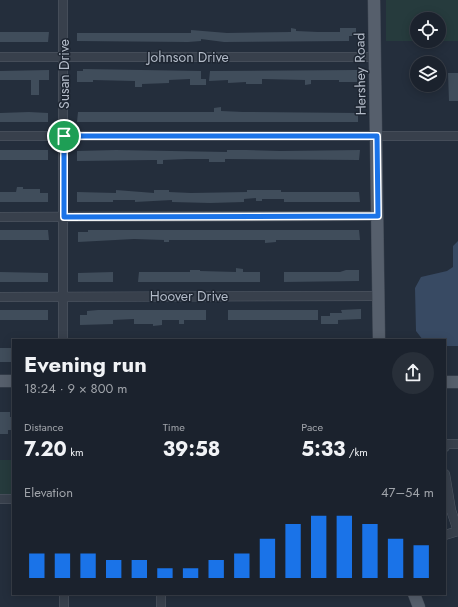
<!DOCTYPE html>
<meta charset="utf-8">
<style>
body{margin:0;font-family:Jost,sans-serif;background:#282f39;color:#f1f3f6;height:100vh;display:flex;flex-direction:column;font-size:15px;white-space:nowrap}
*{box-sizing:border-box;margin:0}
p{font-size:13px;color:#a0a4aa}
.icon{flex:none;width:22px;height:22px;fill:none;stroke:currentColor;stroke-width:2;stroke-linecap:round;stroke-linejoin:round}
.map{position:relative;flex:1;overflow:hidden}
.sheet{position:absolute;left:12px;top:339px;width:434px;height:256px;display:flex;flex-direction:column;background:#1b222d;border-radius:0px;box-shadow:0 2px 10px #0003,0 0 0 1px #393f49}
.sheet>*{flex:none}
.controls{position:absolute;left:410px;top:12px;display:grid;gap:8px}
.controls a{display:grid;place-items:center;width:36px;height:36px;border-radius:50%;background:#1b222d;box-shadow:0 2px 10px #0003,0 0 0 1px #393f49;font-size:20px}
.pin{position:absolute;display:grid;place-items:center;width:34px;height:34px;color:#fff;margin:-17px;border:2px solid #fff;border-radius:50%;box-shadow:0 1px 4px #0007}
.round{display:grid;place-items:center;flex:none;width:42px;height:42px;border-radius:21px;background:#282f39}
.head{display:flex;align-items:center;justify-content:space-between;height:68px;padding:0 12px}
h1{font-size:22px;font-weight:700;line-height:30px}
.stats{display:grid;grid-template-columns:repeat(3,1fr);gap:6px;height:68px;padding:4px 12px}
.stats div{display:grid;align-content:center}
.stats b{font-size:20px;font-weight:700}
.stats small{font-size:11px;font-weight:400}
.stats p{font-size:11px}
.chart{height:112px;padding:8px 12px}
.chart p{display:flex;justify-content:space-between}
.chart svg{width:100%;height:72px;margin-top:4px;stroke:#1a73e8;stroke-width:6}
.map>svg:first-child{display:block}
</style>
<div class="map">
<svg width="458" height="607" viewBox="0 0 458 607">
<rect width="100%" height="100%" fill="#242e3c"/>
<g fill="#263b3d">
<path d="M386,0H458V41H439V19H417V41H386Z"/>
<rect x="0" y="460" width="13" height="35"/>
</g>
<path fill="#384a63" d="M458,241V346H445V340H423L416,331L415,288L421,277L447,271L453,267V246Z"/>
<g fill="#404d5b">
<path d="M291,28L296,29V31L318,32H340V28H356V36H349V41L224,42L201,39V41L188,42L77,41V33H191V30L227,33L291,32Z"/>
<path d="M0,32H49L48,42H0Z"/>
<path d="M83,69L201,71V79H206V85H190V79L169,80V83L142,84V87H135V81L93,80V82H77V71H83Z"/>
<path d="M49,70V80H39V95H31V80H0V71Z"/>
<path d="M357,70V82H339V80H311V84L305,85V80L262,79V84H246V82L228,83V80L209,81L210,71Z"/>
<path d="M448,73H458V101H449Z"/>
<path d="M221,107V111L243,112L358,113V122H77L78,112H214V108Z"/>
<path d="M29,112L48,113V122H0V113Z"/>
<rect x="0" y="150" width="48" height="10"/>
<path d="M116,150L227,152V150H246L280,151L360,150L359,160L225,159V162H209V159H187L163,160V164H157V160H153L77,161V151Z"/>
<path d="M17,187H23V189H40V193H48V202H0V192H16Z"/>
<path d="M116,190L154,193V190H169V192L191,193L247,192V190H281V192H359L360,202H284V199H262V201H256V198L244,199V202L210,203L172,202V200L135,202V200H113V202H77V192L116,193Z"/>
<path d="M0,230H48L49,240H0Z"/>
<path d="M88,230H359L360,240H276V242L265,243V240H169V242H164V240L134,239L78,242V232H88Z"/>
<path d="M236,268L243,269V272H260V282H138L139,272H190V270H200V271L236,272Z"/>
<path d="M346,270H359V281L284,282V272H340Z"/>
<path d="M0,272L48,273V282H0Z"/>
<path d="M113,272V282H78V273Z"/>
<path d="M361,309V319L338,320V324H321V316H330V313H342L341,310Z"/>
<rect x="0" y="310" width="48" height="10"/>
<path d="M98,310H206V320H184V324H179V320H162V325L153,326V324H134V319L113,320V324L80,325V315H87V311Z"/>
<rect x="228" y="310" width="90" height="10"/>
<rect x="0" y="348" width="13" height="14"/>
<path d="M0,412H10V417H13V430H8V434H0Z"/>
</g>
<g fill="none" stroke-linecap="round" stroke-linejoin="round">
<defs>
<g id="minor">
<path d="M0,57H375"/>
<path d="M0,136H458"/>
<path d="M0,217L378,216"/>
<path d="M0,297L379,296"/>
<path d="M63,340V0"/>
<path d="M445,447L446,444H458"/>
<path d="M445,474L451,510L458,531"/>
<path d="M0,499H13"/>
<path d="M445,535L458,531"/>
<path d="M64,594V607"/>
<path d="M161,594V607"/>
</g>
<g id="major">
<path d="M374,0L379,340"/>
<path d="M0,381H13"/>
<path d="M445,382H458"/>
<path d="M414,594L419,607"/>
</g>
</defs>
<use href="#minor" stroke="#535b67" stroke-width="10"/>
<use href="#major" stroke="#414955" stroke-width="13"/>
<use href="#minor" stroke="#38404c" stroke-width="9"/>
<use href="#major" stroke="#565f6c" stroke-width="12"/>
</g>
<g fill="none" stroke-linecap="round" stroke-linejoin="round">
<defs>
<path id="route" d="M64,136H377L378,216L64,217Z"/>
</defs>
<use href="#route" stroke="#fff" stroke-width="8"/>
<use href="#route" stroke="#1a73e8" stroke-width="5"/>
</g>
<g text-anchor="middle" stroke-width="3" stroke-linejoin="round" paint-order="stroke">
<g font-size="14" fill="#b3bbc8" stroke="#1d2531">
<text x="188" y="62">Johnson Drive</text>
<text transform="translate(64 74) rotate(-90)" y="5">Susan Drive</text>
<text transform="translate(360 74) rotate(-91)" y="5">Hershey Road</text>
<text x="189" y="301">Hoover Drive</text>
</g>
</g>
</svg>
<div class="controls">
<a><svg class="icon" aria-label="locate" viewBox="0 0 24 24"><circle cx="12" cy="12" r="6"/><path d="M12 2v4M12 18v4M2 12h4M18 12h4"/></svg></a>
<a><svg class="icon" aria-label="layers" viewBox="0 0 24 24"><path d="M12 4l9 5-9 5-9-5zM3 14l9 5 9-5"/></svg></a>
</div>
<div class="pin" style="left:64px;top:136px;background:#1e9e55"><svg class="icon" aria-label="arrive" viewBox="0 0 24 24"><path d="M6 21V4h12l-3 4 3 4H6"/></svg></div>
<section class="sheet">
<div class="head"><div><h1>Evening run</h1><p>18:24 · 9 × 800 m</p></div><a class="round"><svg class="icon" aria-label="share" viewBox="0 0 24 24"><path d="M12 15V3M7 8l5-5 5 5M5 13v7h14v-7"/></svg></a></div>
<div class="stats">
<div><p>Distance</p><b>7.20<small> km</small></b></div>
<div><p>Time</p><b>39:58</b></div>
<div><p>Pace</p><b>5:33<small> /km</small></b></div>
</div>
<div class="chart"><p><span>Elevation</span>47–54 m</p>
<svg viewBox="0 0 160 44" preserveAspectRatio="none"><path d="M5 44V29M15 44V29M25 44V29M35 44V33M45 44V33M55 44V38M65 44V38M75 44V33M85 44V29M95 44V20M105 44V11M115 44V6M125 44V6M135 44V11M145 44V20M155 44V24"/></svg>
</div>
</section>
</div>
